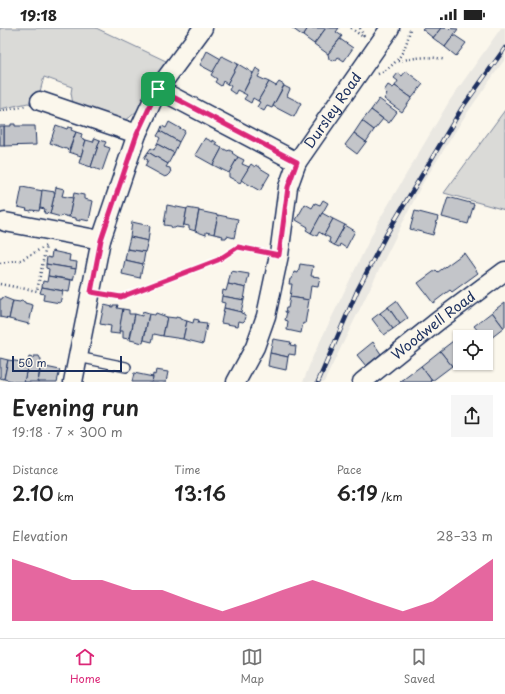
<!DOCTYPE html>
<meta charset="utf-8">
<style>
body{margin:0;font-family:"Playpen Sans",sans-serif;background:#f6f6f6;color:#222;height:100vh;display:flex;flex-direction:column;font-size:15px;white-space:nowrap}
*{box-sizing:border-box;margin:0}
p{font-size:13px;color:#767676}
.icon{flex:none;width:22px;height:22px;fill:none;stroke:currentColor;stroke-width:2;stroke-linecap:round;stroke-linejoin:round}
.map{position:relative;height:354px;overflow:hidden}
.sheet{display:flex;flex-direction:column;background:#fff;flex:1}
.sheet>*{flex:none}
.controls{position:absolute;left:453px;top:302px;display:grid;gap:8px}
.controls a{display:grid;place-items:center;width:40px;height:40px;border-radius:0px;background:#fff;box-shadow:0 1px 3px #0004;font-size:20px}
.scale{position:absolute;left:12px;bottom:10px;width:110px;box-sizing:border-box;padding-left:4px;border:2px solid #1b2f5e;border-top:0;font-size:11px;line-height:14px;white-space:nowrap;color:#1b2f5e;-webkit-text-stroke:3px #fbf7ec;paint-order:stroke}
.pin{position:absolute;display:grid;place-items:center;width:34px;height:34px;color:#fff;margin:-17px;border-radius:8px;box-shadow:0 2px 6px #0006}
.round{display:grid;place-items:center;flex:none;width:42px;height:42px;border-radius:0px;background:#f6f6f6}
.headline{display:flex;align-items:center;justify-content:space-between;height:68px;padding:0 12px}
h1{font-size:22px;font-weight:600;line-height:30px}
.metrics{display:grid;grid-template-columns:repeat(3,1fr);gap:6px;height:68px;padding:4px 12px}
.metrics div{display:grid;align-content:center}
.metrics b{font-size:20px;font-weight:600}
.metrics small{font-size:11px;font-weight:400}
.metrics p{font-size:11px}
.chart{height:112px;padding:8px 12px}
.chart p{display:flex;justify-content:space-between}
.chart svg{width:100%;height:72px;margin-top:4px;fill:#db2777;opacity:.7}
.status{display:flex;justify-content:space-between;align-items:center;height:28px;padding:0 20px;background:#fff;direction:ltr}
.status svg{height:11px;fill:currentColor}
.tab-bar{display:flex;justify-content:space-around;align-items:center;height:56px;border-top:1px solid #e0e0e0;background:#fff;font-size:11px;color:#767676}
.tab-bar a{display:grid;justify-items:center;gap:2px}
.tab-bar .on{color:#db2777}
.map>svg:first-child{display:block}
</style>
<div class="status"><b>19:18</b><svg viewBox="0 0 49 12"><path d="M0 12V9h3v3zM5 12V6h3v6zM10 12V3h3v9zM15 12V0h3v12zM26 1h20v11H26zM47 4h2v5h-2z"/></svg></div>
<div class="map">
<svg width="505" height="354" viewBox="0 0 505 354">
<rect width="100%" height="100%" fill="#fbf7ec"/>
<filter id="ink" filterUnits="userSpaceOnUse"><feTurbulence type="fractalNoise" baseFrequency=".025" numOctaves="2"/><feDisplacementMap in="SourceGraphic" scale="8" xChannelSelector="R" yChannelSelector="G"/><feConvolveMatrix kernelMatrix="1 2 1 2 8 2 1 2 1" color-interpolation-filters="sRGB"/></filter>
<g filter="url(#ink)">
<path fill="#eae8e2" d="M501,0H505V31L465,88L421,158L378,244L324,354H303L313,328L378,194L450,72Z"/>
<g fill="#dadad7" stroke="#7a849a">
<path d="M0,0H96L166,33L138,82L129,90L119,94L73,76L71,65L72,59L44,49L36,78L28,75L0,81Z"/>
<path d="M505,82V182L444,165Z"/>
</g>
<g fill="#c3c5c9" stroke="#1b2f5e">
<path d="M292,0H308L303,8Z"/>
<path d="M308,0H326L314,16L303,8Z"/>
<path d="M326,0H339L336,4L342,8L328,26L314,16Z"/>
<path d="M423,0H441L433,10L422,1Z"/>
<path d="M441,0L458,1L445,19L433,10Z"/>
<path d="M454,7L466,15L456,28L445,19Z"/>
<path d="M340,11L353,20L344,33L338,29L336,32L332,33L329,31L328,26Z"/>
<path d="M207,23L221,31L213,44L200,37Z"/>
<path d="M222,28L238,36L227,56L223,53L221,58L215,54L217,51L211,47Z"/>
<path d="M238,36L253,45L243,65L237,62L235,66L229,62L231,58L227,56Z"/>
<path d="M256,40L261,43L258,49L269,54L258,73L253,70L251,75L244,71L247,67L243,65Z"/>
<path d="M406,43L423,56L412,70L395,58L398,53L394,50L398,45L402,48Z"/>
<path d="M269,54L276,58L279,54L284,57L272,80L267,78L264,83L257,79L260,74L258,73Z"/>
<path d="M388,57L393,60L395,58L412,70L402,84L384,71L387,66L384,63Z"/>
<path d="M284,58L290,61L287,68L301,75L294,89L273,78Z"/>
<path d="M379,71L397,84L389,95L371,82Z"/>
<path d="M371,82L383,91L374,102L362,93Z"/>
<path d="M362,93L374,102L366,114L354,105Z"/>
<path d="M169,94L185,103L179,114L160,103L162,98L166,100Z"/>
<path d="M11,96H15V98H35L36,117L4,118V98H11Z"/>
<path d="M56,97L67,101L68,99L72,100L71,102L76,104L69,122L50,115Z"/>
<rect x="0" y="98" width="4" height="20"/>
<path d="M160,103L179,114L174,125L157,116L160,110L157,108Z"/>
<path d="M76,104L82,106L81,110L86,112L81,128L69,124Z"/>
<path d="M354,105L366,114L357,126L345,117Z"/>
<path d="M95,110L100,112L91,139L79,135L86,112L93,114Z"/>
<path d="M205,110L213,114V112L217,115L216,117L222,120L213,137L195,127Z"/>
<path d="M100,112L106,114L104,118L110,120L102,143L91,139Z"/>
<path d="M157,116L174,125L168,136L148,124L151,120L154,122Z"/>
<path d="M222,120L228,123L229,122L233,124L232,125L238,129L229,145L213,137Z"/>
<path d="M148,124L168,136L166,139L170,140L171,145L168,148L165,149L145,138L148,132L144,130Z"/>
<path d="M238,129L244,132L242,136L249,139L240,155L229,149V145Z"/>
<path d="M251,136L255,139L256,137L260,139V140L270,146L260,163L241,152Z"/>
<path d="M22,159L43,163L39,183L31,182V183L26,182L27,181L18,179Z"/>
<path d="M56,159L64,161L62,168L73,170L69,189L62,187L61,189L50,186Z"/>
<path d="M42,162L55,164L50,186L44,185L45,181L40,180Z"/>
<path d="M74,165L84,167V171L93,173L89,193L80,191V193L76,192V190L69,189Z"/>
<path d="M448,169L474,176L468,196L442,189Z"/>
<path d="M323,172L328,175L311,205L306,202L308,199L296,192L305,176L312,180L315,175L320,177Z"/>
<path d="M167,177L187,181L183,200L176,199L175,200H172L171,198L164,197Z"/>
<path d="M187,180L199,182L195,203L189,201V198L184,197Z"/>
<path d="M199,183L218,187L214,206L206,204V207L195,203Z"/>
<path d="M415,183L438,189L433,207L410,201Z"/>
<path d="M322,185L333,191L324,207L319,204L317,208L311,205Z"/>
<path d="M218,187L238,191L234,210L227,208L226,210H222L223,208L214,206Z"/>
<path d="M333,191L345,197L334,217L329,214L330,210L324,207Z"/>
<path d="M132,194L150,198L148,213L130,209Z"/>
<path d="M345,197L355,203L346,220L340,216L339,219L334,217Z"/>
<path d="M130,209L148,213L145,224L127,221Z"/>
<path d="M127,221L145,224L143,236L125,232Z"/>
<path d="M52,223L70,227L69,233L77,234L76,241L46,236L47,229L51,230Z"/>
<path d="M464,225L478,245L452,264L450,262L433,275L418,255L436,242L438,244Z"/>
<path d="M125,232L143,236L140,250L122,246Z"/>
<path d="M46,236L76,241L73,252L48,248L49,241L46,240Z"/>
<path d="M300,236L313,238L311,248L320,249L318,259L311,258L309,272L290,269L292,256H289L290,251H292L294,244L298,245Z"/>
<path d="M231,243L249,246L246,260L228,256Z"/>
<path d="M48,248L71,252L69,264L42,259L43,253L47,254Z"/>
<path d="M228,256L246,260L244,272L222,268L223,262L226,263Z"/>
<path d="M42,259L63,263L60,275L43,272L44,266L40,265Z"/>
<path d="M222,268L244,272L241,284L224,280L225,275L221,274Z"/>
<path d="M3,269L13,273L9,291L0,289V271H2Z"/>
<path d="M290,269L309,272L305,296L303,295L301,305L287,302L288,293L285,292L287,284H285L286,280H288Z"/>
<path d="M13,273L20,274L21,273L25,274V275L33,277L29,296L9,291Z"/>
<path d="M396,273L408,290L400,296L388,279Z"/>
<path d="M505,274V299L504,300L492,284Z"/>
<path d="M104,277L113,279V277H118L117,280L123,281L119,306L110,305L111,298L100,296Z"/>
<path d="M388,279L400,296L393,301L380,285Z"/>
<path d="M224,280L241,284V285L244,286L246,289L245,292L243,294L239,293L238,298L221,295Z"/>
<path d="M123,281L129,282V286H135L130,309L128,311L123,310V303H119Z"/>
<path d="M143,284L149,286L143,315L130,312L135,286L142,288Z"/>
<path d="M492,284L504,300L486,314V309H483L474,298Z"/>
<path d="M156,285L167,289L163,308L154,306L152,314L144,312L149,286L155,287Z"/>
<path d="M380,285L393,301L384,307L372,291Z"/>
<path d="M167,289L176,290V289L180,290V291L187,293L183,311L163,308Z"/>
<path d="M194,291L199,292L198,295L207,296L203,316L183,311L187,293L193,295Z"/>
<path d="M457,310L460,314V331L452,338L440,323Z"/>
<path d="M273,311L291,314L290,317L296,318L295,327L289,326L288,329L270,325Z"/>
<path d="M373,314L381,326L366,338L357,327Z"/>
<path d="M440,323L452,338L432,353L421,338Z"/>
<path d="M270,325L288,329L286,342L268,338Z"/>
<path d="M34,328H39L41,332L38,354H24L29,329L33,330Z"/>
<path d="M0,330L8,332L4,351L0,350Z"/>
<path d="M8,332L28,335L24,354H12V353L4,351Z"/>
<path d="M41,338L60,342L57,354H38Z"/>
<path d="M421,338L432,353L431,354H400Z"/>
<path d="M156,342L168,344L166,354H152L153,346L155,347Z"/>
<path d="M134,345L153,349L152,354H132Z"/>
</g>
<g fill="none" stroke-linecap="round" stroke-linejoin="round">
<defs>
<path id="service" d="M78,329L126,339"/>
<g id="minor">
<path d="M158,61L297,134"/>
<path d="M40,73L137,106"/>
<path d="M5,194L101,212"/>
<path d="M73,354L101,212L137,106L158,61L203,0"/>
<path id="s1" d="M236,354L255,319L266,288L279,227L288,159L297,134L390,0"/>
<path id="s2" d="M362,354L438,293L505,243"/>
</g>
</defs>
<use href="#service" stroke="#1b2f5e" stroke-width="12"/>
<use href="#minor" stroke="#1b2f5e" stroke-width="21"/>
<g stroke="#1b2f5e" stroke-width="2.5" stroke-dasharray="1 3" stroke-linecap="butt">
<path d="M351,0L363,9"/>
<path d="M360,0L364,9"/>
<path d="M398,33C414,30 430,27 445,32"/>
<path d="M378,46C398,37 407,21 410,0"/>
<path d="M0,83L26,78"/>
<path d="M0,235L21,232L46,218"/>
<path d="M0,256L37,263L46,218"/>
<path d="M105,267L121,269L218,232L238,219L264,224"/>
</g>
<use href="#service" stroke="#fbf7ec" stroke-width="9"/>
<use href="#minor" stroke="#fbf7ec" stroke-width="18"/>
<defs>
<path id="rail" d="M318,354L358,261L386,207L462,80L505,20"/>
</defs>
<use href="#rail" stroke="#1b2f5e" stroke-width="4.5"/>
<use href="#rail" stroke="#fbf7ec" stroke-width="3" stroke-dasharray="9" stroke-linecap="butt"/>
</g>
</g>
<g fill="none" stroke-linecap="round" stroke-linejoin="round" filter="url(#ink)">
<defs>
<path id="route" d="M158,61L297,134L288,159L279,227L238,219L218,232L121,269L91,264L101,212L137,106Z"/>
</defs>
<use href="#route" stroke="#fff" stroke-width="8"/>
<use href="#route" stroke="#db2777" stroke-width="5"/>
</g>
<g text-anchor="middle" stroke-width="3" stroke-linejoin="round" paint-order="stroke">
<g font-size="14" fill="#1b2f5e" stroke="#fbf7ec">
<text dy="5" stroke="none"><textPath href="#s1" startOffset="293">Dursley Road</textPath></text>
<text dy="5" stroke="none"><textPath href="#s2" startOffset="91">Woodwell Road</textPath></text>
</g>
</g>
</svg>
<div class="controls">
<a><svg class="icon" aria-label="locate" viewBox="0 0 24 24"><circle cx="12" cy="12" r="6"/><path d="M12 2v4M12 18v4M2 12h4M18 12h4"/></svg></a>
</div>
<div class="scale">50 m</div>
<div class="pin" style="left:158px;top:61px;background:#1e9e55"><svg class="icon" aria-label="arrive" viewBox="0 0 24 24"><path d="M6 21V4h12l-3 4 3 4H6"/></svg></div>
</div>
<section class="sheet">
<div class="headline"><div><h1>Evening run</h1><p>19:18 · 7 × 300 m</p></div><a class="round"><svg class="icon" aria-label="share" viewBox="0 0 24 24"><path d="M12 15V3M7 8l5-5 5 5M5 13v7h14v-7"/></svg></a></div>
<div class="metrics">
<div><p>Distance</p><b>2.10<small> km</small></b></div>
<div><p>Time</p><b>13:16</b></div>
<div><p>Pace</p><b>6:19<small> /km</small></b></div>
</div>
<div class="chart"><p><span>Elevation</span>28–33 m</p>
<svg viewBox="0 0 160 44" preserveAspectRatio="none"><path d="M0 44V6L10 12L20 19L30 19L40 25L50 25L60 32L70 38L80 32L90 25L100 19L110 25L120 32L130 38L140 32L150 19L160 6V44z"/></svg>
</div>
</section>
<nav class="tab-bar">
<a class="on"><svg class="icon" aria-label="home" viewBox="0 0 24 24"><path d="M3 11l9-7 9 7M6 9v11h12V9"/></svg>Home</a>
<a><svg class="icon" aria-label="map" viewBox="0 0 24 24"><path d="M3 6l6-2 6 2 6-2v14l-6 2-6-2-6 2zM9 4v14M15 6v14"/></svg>Map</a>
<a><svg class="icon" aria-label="saved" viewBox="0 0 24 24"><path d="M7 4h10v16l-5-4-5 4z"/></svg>Saved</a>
</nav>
